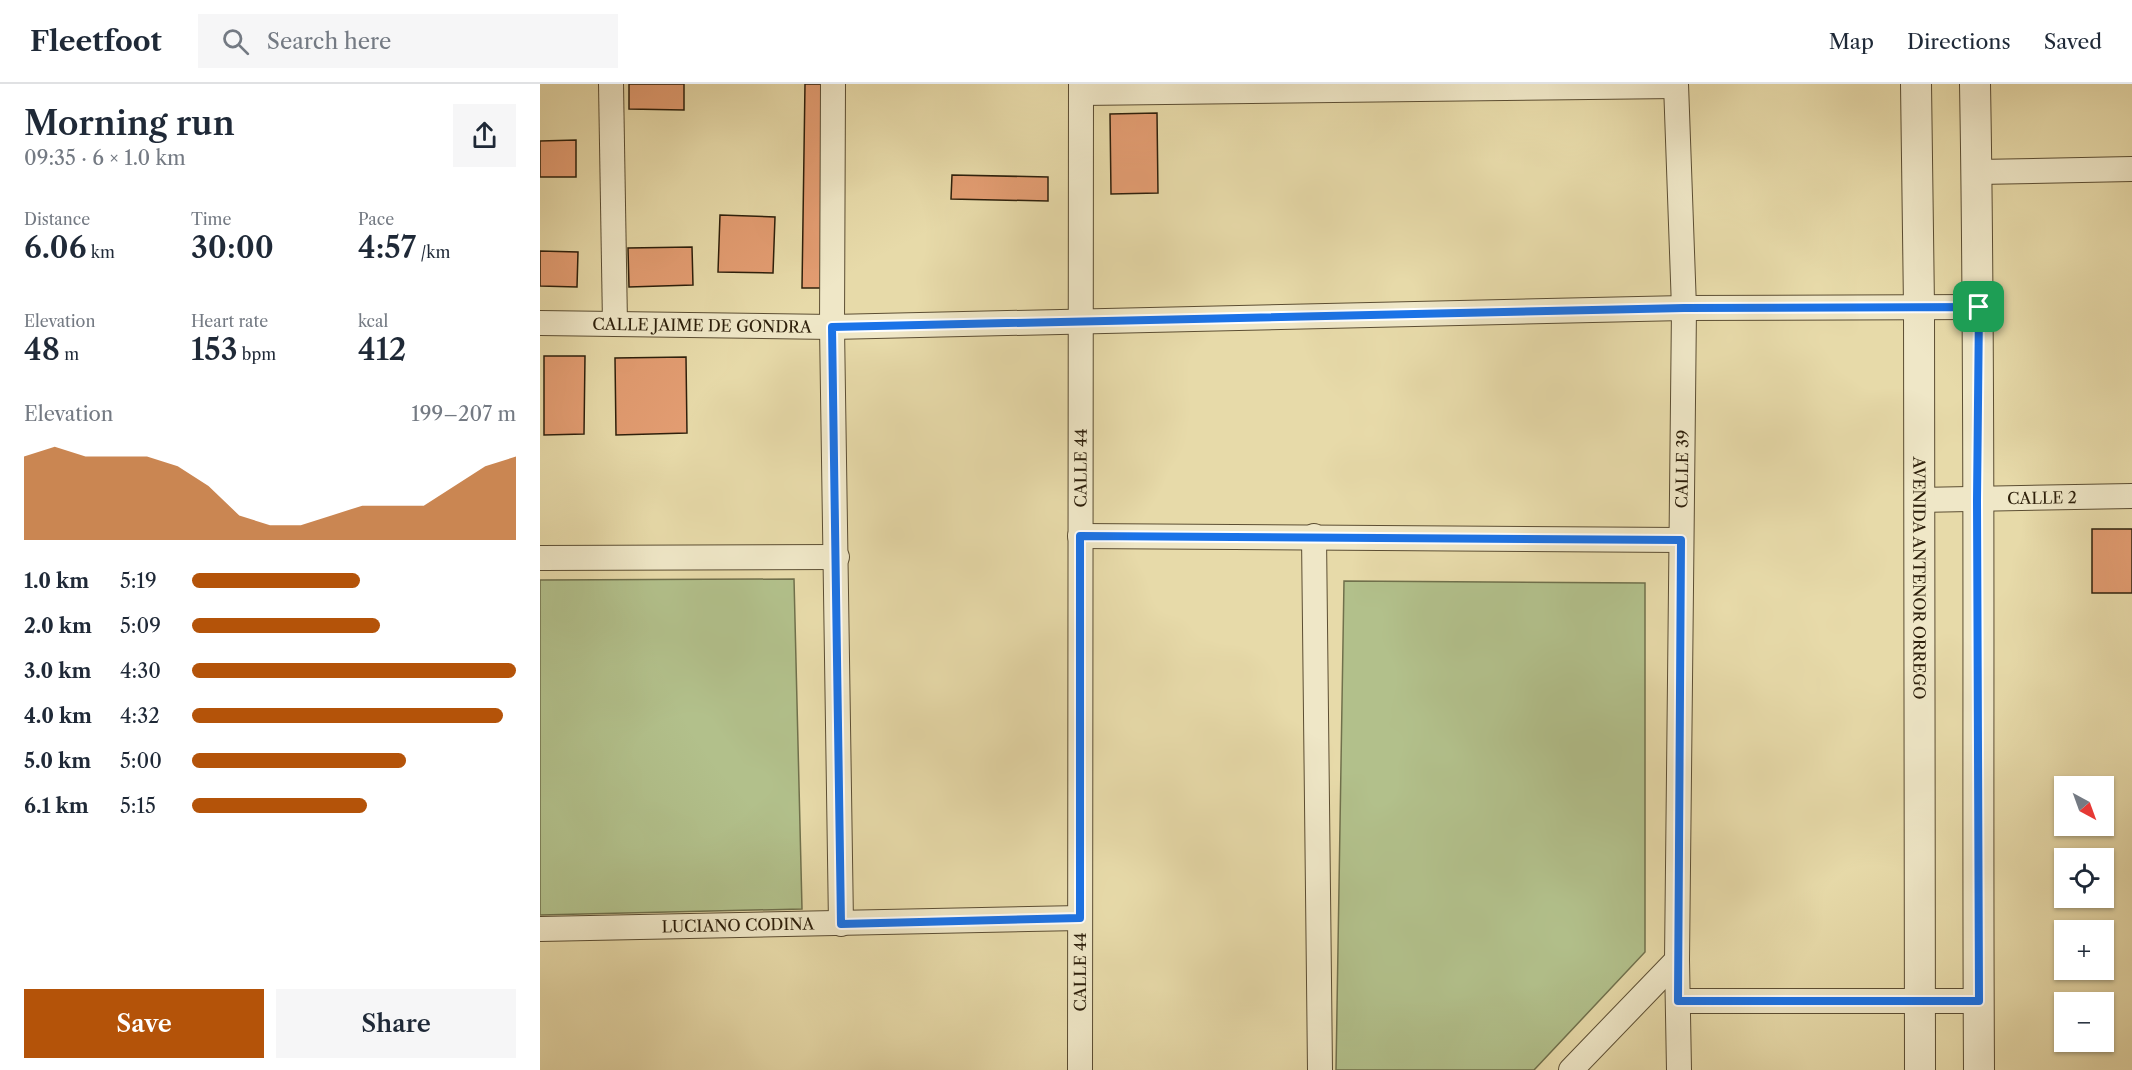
<!DOCTYPE html>
<meta charset="utf-8">
<style>
body{margin:0;font-family:"Libre Caslon Text",serif;background:#f6f6f7;color:#1f2937;height:100vh;display:flex;flex-direction:column;font-size:22px;white-space:nowrap}
*{box-sizing:border-box;margin:0}
p{font-size:20px;color:#747a83}
.icon{flex:none;width:33px;height:33px;fill:none;stroke:currentColor;stroke-width:2;stroke-linecap:round;stroke-linejoin:round}
.map{position:relative;flex:1;overflow:hidden}
.side{display:flex;flex-direction:column;background:#fff;width:540px}
.side>*{flex:none}
.needle{width:39px;rotate:139deg}
.buttons{position:absolute;left:1514px;top:692px;display:grid;gap:12px}
.buttons a{display:grid;place-items:center;width:60px;height:60px;border-radius:0px;background:#fff;box-shadow:0 2px 4px #0004;font-size:30px}
.pin{position:absolute;display:grid;place-items:center;width:51px;height:51px;color:#fff;margin:-26px;border-radius:12px;box-shadow:0 3px 9px #0006}
.round{display:grid;place-items:center;flex:none;width:63px;height:63px;border-radius:0px;background:#f6f6f7}
.head{display:flex;align-items:center;justify-content:space-between;height:102px;padding:0 24px}
h1{font-size:33px;font-weight:600;line-height:45px}
.metrics{display:grid;grid-template-columns:repeat(3,1fr);gap:9px;height:102px;padding:6px 24px}
.metrics div{display:grid;align-content:center}
.metrics b{font-size:30px;font-weight:600}
.metrics small{font-size:16px;font-weight:400}
.metrics p{font-size:16px}
.chart{height:168px;padding:12px 24px}
.chart p{display:flex;justify-content:space-between}
.chart svg{width:100%;height:108px;margin-top:6px;fill:#b45309;opacity:.7}
.action{display:flex;gap:12px;margin-top:auto;padding:12px 24px}
.action a{flex:1;height:69px;border-radius:0px;background:#b45309;color:#fff;font-size:24px;font-weight:600;line-height:69px;text-align:center}
.action a+a{background:#f6f6f7;color:#1f2937}
ul{padding:0 24px;list-style:none;font-size:20px}
li{display:grid;grid-template-columns:96px 72px 1fr;align-items:center;height:45px}
li i{height:15px;border-radius:8px;background:#b45309}
header{display:flex;align-items:center;gap:36px;box-sizing:border-box;height:84px;padding:0 30px;background:#fff;border-bottom:2px solid #e0e1e3}
header strong{font-size:28px}
nav{display:flex;gap:33px;margin-inline-start:auto;font-size:21px}
.search{width:420px;height:54px;background:#f6f6f7;display:flex;align-items:center;gap:15px;box-sizing:border-box;padding:0 21px;border-radius:0px;color:#747a83;font-size:22px}
main{display:flex;flex:1;min-height:0}
.map>svg:first-child{display:block}
</style>
<header>
<strong>Fleetfoot</strong>
<div class="search"><svg class="icon" aria-label="search" viewBox="0 0 24 24"><circle cx="10" cy="10" r="6"/><path d="M15 15l6 6"/></svg>Search here</div>
<nav><a>Map</a><a>Directions</a><a>Saved</a></nav>
</header>
<main>
<section class="side">
<div class="head"><div><h1>Morning run</h1><p>09:35 · 6 × 1.0 km</p></div><a class="round"><svg class="icon" aria-label="share" viewBox="0 0 24 24"><path d="M12 15V3M7 8l5-5 5 5M5 13v7h14v-7"/></svg></a></div>
<div class="metrics">
<div><p>Distance</p><b>6.06<small> km</small></b></div>
<div><p>Time</p><b>30:00</b></div>
<div><p>Pace</p><b>4:57<small> /km</small></b></div>
</div>
<div class="metrics">
<div><p>Elevation</p><b>48<small> m</small></b></div>
<div><p>Heart rate</p><b>153<small> bpm</small></b></div>
<div><p>kcal</p><b>412</b></div>
</div>
<div class="chart"><p><span>Elevation</span>199–207 m</p>
<svg viewBox="0 0 160 44" preserveAspectRatio="none"><path d="M0 44V10L10 6L20 10L30 10L40 10L50 14L60 22L70 34L80 38L90 38L100 34L110 30L120 30L130 30L140 22L150 14L160 10V44z"/></svg>
</div>
<ul>
<li><b>1.0 km</b>5:19<i style="width:52%"></i></li>
<li><b>2.0 km</b>5:09<i style="width:58%"></i></li>
<li><b>3.0 km</b>4:30<i style="width:100%"></i></li>
<li><b>4.0 km</b>4:32<i style="width:96%"></i></li>
<li><b>5.0 km</b>5:00<i style="width:66%"></i></li>
<li><b>6.1 km</b>5:15<i style="width:54%"></i></li>
</ul>
<div class="action"><a>Save</a><a>Share</a></div>
</section>
<div class="map">
<svg width="1592" height="986" viewBox="0 0 1592 986">
<rect width="100%" height="100%" fill="#e7daa9"/>
<filter id="stains"><feTurbulence type="fractalNoise" baseFrequency=".00333" numOctaves="4"/><feColorMatrix values="0 0 0 0 .2 0 0 0 0 .09 0 0 0 0 .02 0 0 0 .5 -.17"/></filter>
<radialGradient id="worn" r=".72"><stop offset=".6" stop-color="#630" stop-opacity="0"/><stop offset="1" stop-color="#630" stop-opacity=".3"/></radialGradient>
<g fill="#b2c08b" stroke="#70704c" stroke-width="1.5">
<path d="M254,495L262,825L0,831V496Z"/>
<path d="M804,497L1105,499V868L994,986H796Z"/>
</g>
<g fill="#e39d72" stroke="#2e200c" stroke-width="1.5">
<path d="M89,0H144V26L89,25Z"/>
<path d="M265,0H286L283,204H262Z"/>
<path d="M617,29L618,109L571,110L570,30Z"/>
<path d="M36,56V93H0V57Z"/>
<path d="M412,91L508,93V117L411,115Z"/>
<path d="M180,131L235,133L233,189L178,188Z"/>
<path d="M152,163L153,201L89,203L88,164Z"/>
<path d="M0,167L38,168L37,203L0,202Z"/>
<path d="M4,272H45L44,350L4,351Z"/>
<path d="M146,273L147,349L76,351L75,274Z"/>
<rect x="1552" y="445" width="40" height="64"/>
</g>
<g fill="none" stroke-linecap="round" stroke-linejoin="round">
<defs>
<g id="minor">
<path d="M71,0L75,240"/>
<path d="M293,0L292,243L301,840"/>
<path d="M1136,0L1144,224L1137,876L1139,986"/>
<path d="M541,9L1136,2"/>
<path d="M1437,88L1592,85"/>
<path id="s1" d="M0,239L292,243L1144,224L1439,223"/>
<path id="s2" d="M1378,416L1592,412"/>
<path d="M540,452L1141,456"/>
<path d="M774,452L780,986"/>
<path d="M0,474L297,473"/>
<path id="s3" d="M0,845L540,834"/>
<path d="M1138,917H1439"/>
<path id="s4" d="M540,986L541,0"/>
<path d="M1031,986L1137,876"/>
</g>
<g id="tertiary">
<path id="s5" d="M1376,0L1379,223L1380,986"/>
<path d="M1435,0C1441,329 1437,657 1439,986"/>
</g>
</defs>
<use href="#minor" stroke="#5c4e33" stroke-width="26"/>
<use href="#tertiary" stroke="#5c4e33" stroke-width="32"/>
<use href="#minor" stroke="#efe7c7" stroke-width="24"/>
<use href="#tertiary" stroke="#efe7c7" stroke-width="30"/>
</g>
<g fill="none" stroke-linecap="round" stroke-linejoin="round">
<defs>
<path id="route" d="M1439,223L1437,416L1439,917H1138L1141,456L540,452V834L301,840L292,243L1144,224Z"/>
</defs>
<use href="#route" stroke="#fff" stroke-width="12"/>
<use href="#route" stroke="#1a73e8" stroke-width="8"/>
</g>
<g text-anchor="middle" stroke-width="6" stroke-linejoin="round" paint-order="stroke">
<g font-size="16" fill="#2e200c" stroke="#efe7c7">
<text dy="6" stroke="none"><textPath href="#s1" startOffset="162">CALLE JAIME DE GONDRA</textPath></text>
<text dy="6" stroke="none"><textPath href="#s4" startOffset="602">CALLE 44</textPath></text>
<text transform="translate(1142 385) rotate(-89)" y="6">CALLE 39</text>
<text dy="6" stroke="none"><textPath href="#s2" startOffset="124">CALLE 2</textPath></text>
<text dy="6" stroke="none"><textPath href="#s5" startOffset="494">AVENIDA ANTENOR ORREGO</textPath></text>
<text dy="6" stroke="none"><textPath href="#s3" startOffset="198">LUCIANO CODINA</textPath></text>
<text dy="6" stroke="none"><textPath href="#s4" startOffset="98">CALLE 44</textPath></text>
</g>
</g>
<rect width="100%" height="100%" filter="url(#stains)"/>
<rect width="100%" height="100%" fill="url(#worn)"/>
</svg>
<div class="buttons">
<a><svg class="needle" viewBox="-14 -14 28 28"><path d="M0-13l5 13h-10z" fill="#e53935"/><path d="M0 13l5-13h-10z" fill="#747a83"/></svg></a>
<a><svg class="icon" aria-label="locate" viewBox="0 0 24 24"><circle cx="12" cy="12" r="6"/><path d="M12 2v4M12 18v4M2 12h4M18 12h4"/></svg></a>
<a>+</a>
<a>−</a>
</div>
<div class="pin" style="left:1439px;top:223px;background:#1e9e55"><svg class="icon" aria-label="arrive" viewBox="0 0 24 24"><path d="M6 21V4h12l-3 4 3 4H6"/></svg></div>
</div>
</main>
